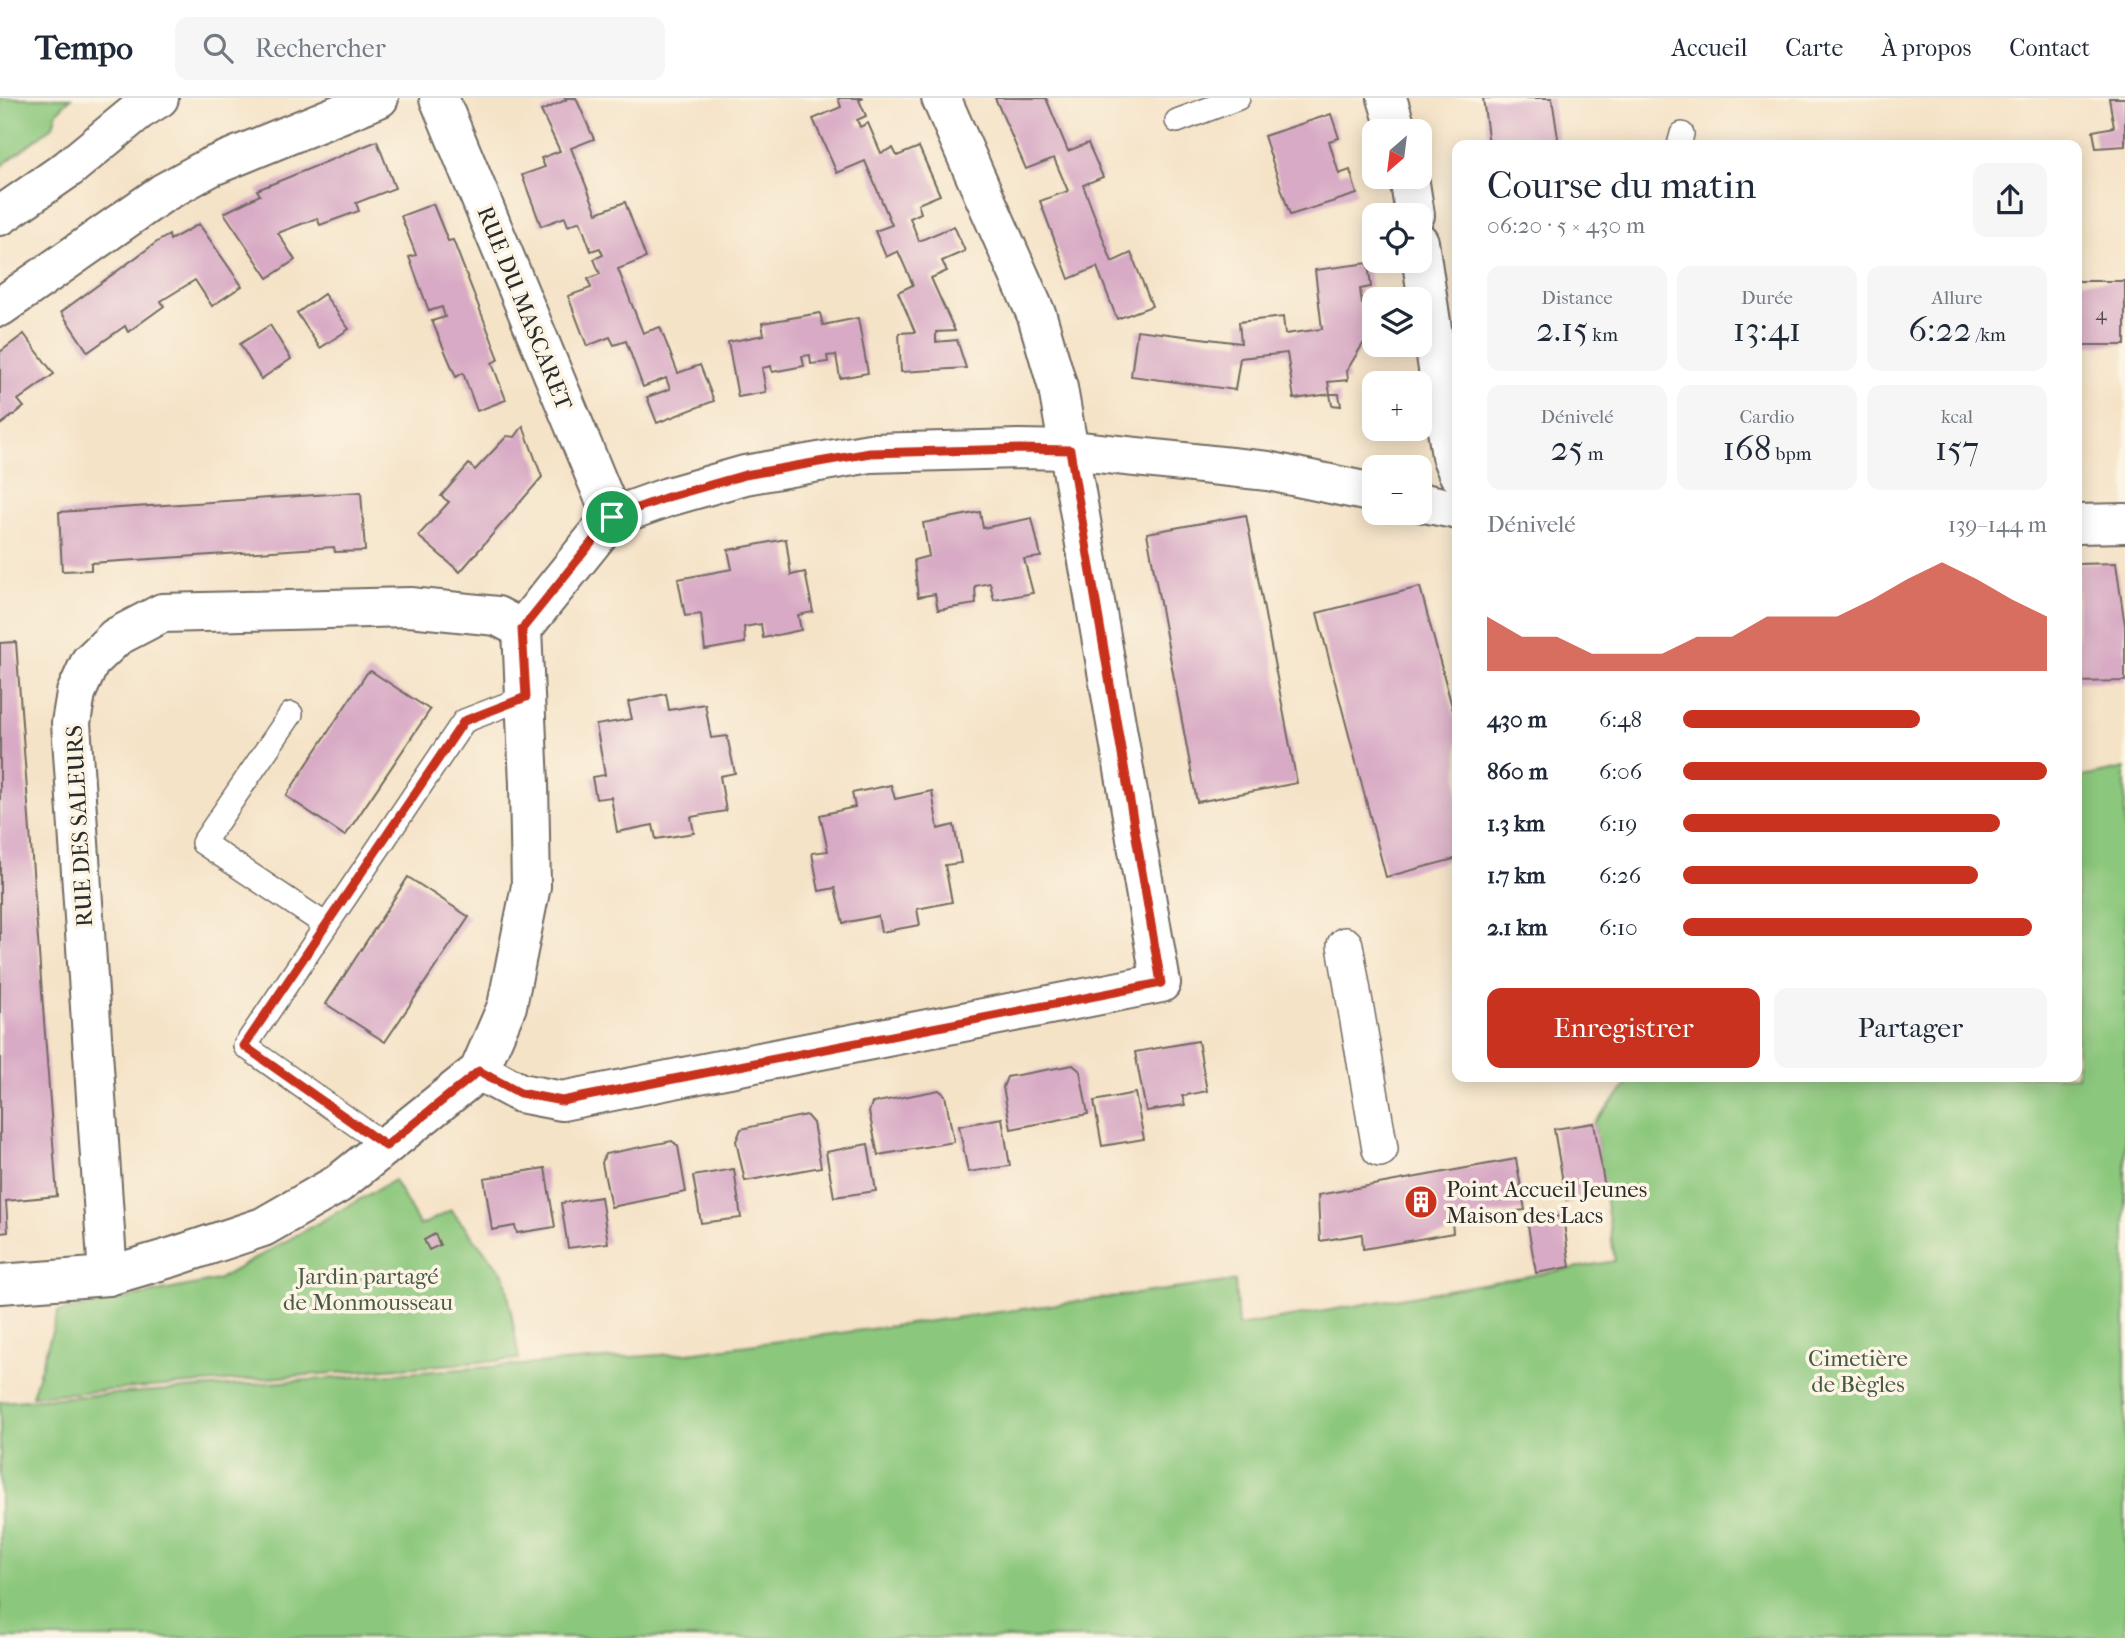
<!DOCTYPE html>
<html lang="fr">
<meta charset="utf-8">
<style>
body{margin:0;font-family:"IM FELL French Canon",serif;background:#f6f6f7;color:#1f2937;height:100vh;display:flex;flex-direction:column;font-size:26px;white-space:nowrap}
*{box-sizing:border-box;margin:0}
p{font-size:23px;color:#747a83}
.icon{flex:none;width:38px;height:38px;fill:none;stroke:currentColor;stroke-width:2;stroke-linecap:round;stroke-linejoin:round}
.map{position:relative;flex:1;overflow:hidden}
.sheet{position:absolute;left:1452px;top:42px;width:630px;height:942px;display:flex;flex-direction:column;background:#fff;border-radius:14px;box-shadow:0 4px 18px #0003}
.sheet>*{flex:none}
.needle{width:46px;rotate:208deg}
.tools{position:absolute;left:1362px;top:21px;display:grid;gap:14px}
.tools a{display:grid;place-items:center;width:70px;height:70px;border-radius:14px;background:#fff;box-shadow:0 4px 18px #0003;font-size:35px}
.pin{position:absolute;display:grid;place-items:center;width:60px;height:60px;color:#fff;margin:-30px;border:4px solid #fff;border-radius:50%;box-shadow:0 2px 7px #0007}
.round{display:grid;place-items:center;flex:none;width:74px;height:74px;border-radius:14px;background:#f6f6f7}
.overview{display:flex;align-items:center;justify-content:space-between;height:119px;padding:0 35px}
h1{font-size:38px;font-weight:600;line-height:52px}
.metrics{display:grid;grid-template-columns:repeat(3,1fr);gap:10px;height:119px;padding:7px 35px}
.metrics div{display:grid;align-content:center;border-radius:14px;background:#f6f6f7;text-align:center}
.metrics b{font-size:35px;font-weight:600}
.metrics small{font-size:19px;font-weight:400}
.metrics p{font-size:19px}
.chart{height:196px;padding:14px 35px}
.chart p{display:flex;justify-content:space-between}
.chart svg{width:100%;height:126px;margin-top:7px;fill:#c8321e;opacity:.7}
.action{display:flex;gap:14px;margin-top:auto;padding:14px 35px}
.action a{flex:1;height:80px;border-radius:14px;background:#c8321e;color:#fff;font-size:28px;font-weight:600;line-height:80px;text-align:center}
.action a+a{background:#f6f6f7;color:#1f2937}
ul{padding:0 35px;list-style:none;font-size:23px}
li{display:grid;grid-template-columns:112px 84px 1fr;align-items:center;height:52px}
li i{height:18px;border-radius:9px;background:#c8321e}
header{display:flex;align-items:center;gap:42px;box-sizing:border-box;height:98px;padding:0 35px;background:#fff;border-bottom:2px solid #e0e1e3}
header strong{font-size:33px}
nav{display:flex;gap:38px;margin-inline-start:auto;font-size:24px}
.search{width:490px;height:63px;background:#f6f6f7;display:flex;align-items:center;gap:18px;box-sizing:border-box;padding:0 24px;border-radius:14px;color:#747a83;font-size:26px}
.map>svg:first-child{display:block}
</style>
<header>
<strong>Tempo</strong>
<div class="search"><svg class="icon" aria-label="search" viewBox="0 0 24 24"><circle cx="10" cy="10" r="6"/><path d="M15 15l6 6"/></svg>Rechercher</div>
<nav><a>Accueil</a><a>Carte</a><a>À propos</a><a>Contact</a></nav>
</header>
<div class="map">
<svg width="2125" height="1540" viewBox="0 0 2125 1540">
<rect width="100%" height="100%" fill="#fcf5e5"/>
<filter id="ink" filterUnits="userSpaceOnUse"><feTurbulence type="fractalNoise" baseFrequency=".0143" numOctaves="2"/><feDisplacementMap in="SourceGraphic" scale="14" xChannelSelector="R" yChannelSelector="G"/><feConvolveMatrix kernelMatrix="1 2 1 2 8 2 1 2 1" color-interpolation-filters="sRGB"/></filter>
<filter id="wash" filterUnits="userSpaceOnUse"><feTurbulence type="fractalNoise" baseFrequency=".00686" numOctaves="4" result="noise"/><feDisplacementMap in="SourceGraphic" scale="28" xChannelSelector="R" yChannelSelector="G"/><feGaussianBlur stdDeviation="1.57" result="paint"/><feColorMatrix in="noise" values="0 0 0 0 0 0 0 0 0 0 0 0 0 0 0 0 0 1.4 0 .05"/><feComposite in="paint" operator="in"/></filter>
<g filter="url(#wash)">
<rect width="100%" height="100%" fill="#f5e3c8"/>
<g fill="#8bc77c" stroke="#5b7954" stroke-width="2">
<path d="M0,0H71L57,14L53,28L0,69Z"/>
<path d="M2125,670V1540H0V1304L688,1255L1235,1183L1238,1228L1615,1163L1594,1025L1626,988L1623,978H2077V680Z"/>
<path d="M394,1082L420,1128L451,1112L505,1178L519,1261L32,1298L58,1214L217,1182Z"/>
</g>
<g id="blocks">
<g fill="#d8aac5">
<path d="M565,0H576L594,41L571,50L597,115L625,104L646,160L618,171L643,235L660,229L678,275L700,267L714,303L657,325L647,299L670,291L666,280L643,289L626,243L614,247L610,239L587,248L568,198L591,190L588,181L600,176L594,161L603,157L600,150L591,153L580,123L568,128L565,119L541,128L522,77L545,69L541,60L560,53L541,13L566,2Z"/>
<path d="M838,0H864L859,2L866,18L857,22L860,29L868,25L881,55L893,50L897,58L919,49L940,97L918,106L921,115L910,120L919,143L954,128L965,153L942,163L947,173L931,180L955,233L936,234V244L957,242L966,270L901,274L899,235L915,234L898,194L913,187L898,153L886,159L875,133L892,127L865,63L837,75L813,21L841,9Z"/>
<path d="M995,0H1046L1068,53L1088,45L1103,79L1083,87L1112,164L1131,155L1152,208L1117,221L1097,169L1069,181L1040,103L1068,93L1054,60L1026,71Z"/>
<path d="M1483,0H1552L1559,47H1489Z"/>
<path d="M2109,0H2125V48L2096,50L2093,33L2114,29Z"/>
<path d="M1331,16L1339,40L1329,43L1339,76L1350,72L1357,96L1290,117L1264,38Z"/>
<path d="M377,43L395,90L356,105L359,113L320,127L317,120L278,135L295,162L268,180L224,115L260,97L257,92Z"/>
<path d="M433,106L448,143L453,142L499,261L492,265L506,302L477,313L463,275L456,279L432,223L445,219L442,209L429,213L409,159L416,157L401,118Z"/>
<path d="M199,126L242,188L212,208L195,182L161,203L164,208L128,234L125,228L88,254L61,214L157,144L169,137L170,142Z"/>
<path d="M1368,165L1371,189L1360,191L1362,206L1372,205L1374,245L1363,246L1347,272L1348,282L1328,284L1330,296H1339L1341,308L1332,307L1330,296L1294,301L1287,255L1240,260L1235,292L1131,278L1137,232L1241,245L1239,224L1283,219L1285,236L1322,231L1315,172Z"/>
<rect x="2077" y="183" width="48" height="64"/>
<path d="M324,196L349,231L320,250L297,215Z"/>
<path d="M820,215L823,227L858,220L868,275L840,280L836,257L827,258L828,264L811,266L810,257L802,258L804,268L772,274L771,268L762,270L766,294L738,299L728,244L764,237L762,225Z"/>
<path d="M270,227L291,261L261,281L240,246Z"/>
<path d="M24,236L54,276L18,302L24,309L0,327V254Z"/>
<path d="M523,328L542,379L460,474L418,438L449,404L441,398L469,366L475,372L507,338L515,339Z"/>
<path d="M361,394L365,453L335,454L334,449L91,465V472L62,473L59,414Z"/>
<path d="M980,414L983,430L1032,420L1041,459L1024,461L1033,495L994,502L990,485L975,488L976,506L938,512L935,496L918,499L914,462L929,458L923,425Z"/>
<path d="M1246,417L1297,685L1197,704L1147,435Z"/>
<path d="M786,441L791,477L805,474L813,514L798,517L801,532L763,540L761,526L744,529L745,545L705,552L701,516L685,518L678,481L732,471L728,452Z"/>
<path d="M2116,465L2125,528V583L2077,584V466Z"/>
<path d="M1420,489L1458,631V760L1386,779L1317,515Z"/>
<path d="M16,544L57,1098L6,1103L8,1134L0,1135V545Z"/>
<path d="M371,573L430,612L345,738L286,698L367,575Z"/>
<path d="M666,596L669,612L705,606L711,640L727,638L735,675L720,678L726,713L691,719L694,735L656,741L653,727L617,734L611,699L596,701L592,679L605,677L596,627L632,621L628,604Z"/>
<path d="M891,687L895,701L932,693L938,731L954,727L961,765L945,767L952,804L917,811L920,827L881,834L878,818L843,825L835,790L819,793L812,755L828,753L820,717L855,709L852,695Z"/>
<path d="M408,779L469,819L385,944L326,906Z"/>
<path d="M1198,943L1207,993L1182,998L1185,1007L1146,1013L1135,954Z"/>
<path d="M1073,967L1080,973L1088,1016L1011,1031L1003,989L1007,979Z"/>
<path d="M939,992L945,997L954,1044L878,1057L869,1014L872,1005Z"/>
<path d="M1135,995L1144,1041L1102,1048L1094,1003Z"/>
<path d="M806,1017L813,1025L821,1069L745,1083L736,1043L741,1031Z"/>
<path d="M1002,1020L1010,1068L968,1074L959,1028Z"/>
<path d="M1594,1025L1606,1096L1566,1102L1554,1031Z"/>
<path d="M672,1043L678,1048L686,1094L611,1109L602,1065L605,1056Z"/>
<path d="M868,1046L876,1093L834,1099L826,1054Z"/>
<path d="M1516,1061L1525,1112L1452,1122L1453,1135L1363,1151L1362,1136L1320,1143L1318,1097Z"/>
<path d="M545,1070L555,1129L517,1135L515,1128L492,1132L484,1080Z"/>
<path d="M734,1071L741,1120L701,1125L693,1078Z"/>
<path d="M601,1099L608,1145L568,1150L561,1105Z"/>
<path d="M1563,1118L1570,1169L1536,1175L1527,1122Z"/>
<path d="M435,1136L440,1147L429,1152L424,1142Z"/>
</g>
</g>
</g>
<g filter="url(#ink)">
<use href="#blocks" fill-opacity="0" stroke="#726b62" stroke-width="2"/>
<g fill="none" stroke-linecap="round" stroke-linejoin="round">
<defs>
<g id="service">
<path d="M1177,23L1238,0"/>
<path d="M1679,47L1682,36"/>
<path d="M291,616L203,745L326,827"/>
<path d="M386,1048L245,948L464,623L526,599"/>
</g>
<path id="pedestrian" d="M1345,847L1380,1051"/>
<g id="minor">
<path d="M439,0L612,419"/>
<path d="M1387,0L1397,33"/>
<path d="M1409,79L1415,117"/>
<path d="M1419,144L1451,358L1458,375"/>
<path d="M0,209L163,95L210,69L379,0"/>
<path d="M1419,404L1458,412"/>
<path d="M2077,426L2125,425"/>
<path d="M479,973L520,995L562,1003L1161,885L1058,290L1037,218L941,0"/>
<path d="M108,1178L71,625L76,595L90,564L116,539L162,515L410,509L497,518L522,531"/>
<path d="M0,1186L108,1178L173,1159L263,1129L338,1086L479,973L507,908L531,788L529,686L522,531L612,419L668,399L745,377L870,355L1019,351L1070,352L1268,373L1374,395"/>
</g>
<path id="tertiary" d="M0,118L69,70L138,13L159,0"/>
</defs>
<use href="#service" stroke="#726b62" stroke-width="26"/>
<use href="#pedestrian" stroke="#726b62" stroke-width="38"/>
<use href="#minor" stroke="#726b62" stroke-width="42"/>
<use href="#tertiary" stroke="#726b62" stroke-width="42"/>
<use href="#service" stroke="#fff" stroke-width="23"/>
<use href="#pedestrian" stroke="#fff" stroke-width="35"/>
<use href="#minor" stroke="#fff" stroke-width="38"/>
<use href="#tertiary" stroke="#fff" stroke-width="38"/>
</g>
</g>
<g fill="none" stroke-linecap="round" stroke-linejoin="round" filter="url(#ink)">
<defs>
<path id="route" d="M1019,351L1070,352L1161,885L562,1003L520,995L479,973L386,1048L244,948L464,623L526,599L522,531L612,419L668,399L745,377L870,355Z"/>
</defs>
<use href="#route" stroke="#fff" stroke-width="14"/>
<use href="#route" stroke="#c8321e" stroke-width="9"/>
</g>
<defs>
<symbol id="building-disc" viewBox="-11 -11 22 22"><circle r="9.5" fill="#c8321e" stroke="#fcf5e5"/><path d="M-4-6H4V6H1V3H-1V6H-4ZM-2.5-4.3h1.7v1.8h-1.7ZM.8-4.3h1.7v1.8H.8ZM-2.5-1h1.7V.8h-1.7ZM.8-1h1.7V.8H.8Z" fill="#fff"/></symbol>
</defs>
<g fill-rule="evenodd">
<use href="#building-disc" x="1402" y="1085" width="38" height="38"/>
</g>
<g text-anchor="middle" stroke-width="7" stroke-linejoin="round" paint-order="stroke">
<g font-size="19" fill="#564b52">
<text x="2101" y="222">4</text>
</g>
<g font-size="23" fill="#2b2b2b" stroke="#fcf5e5">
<text transform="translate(525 210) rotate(68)" y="8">RUE DU MASCARET</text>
<text transform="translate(79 728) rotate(-93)" y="8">RUE DES SALEURS</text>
</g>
<g font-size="23" fill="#2b2b2b" stroke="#fcf5e5" text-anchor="start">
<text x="1446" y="1099">Point Accueil Jeunes<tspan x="1446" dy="26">Maison des Lacs</tspan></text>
</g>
<g font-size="23" fill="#485a43" stroke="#fcf5e5">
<text x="368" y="1186">Jardin partagé<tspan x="368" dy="26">de Monmousseau</tspan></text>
<text x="1858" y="1268">Cimetière<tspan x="1858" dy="26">de Bègles</tspan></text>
</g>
</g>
</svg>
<div class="tools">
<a><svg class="needle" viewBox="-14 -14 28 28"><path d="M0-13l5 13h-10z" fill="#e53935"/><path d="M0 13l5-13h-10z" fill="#747a83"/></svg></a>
<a><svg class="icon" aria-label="locate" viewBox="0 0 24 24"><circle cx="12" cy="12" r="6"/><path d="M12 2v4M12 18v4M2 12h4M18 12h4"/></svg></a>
<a><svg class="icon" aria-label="layers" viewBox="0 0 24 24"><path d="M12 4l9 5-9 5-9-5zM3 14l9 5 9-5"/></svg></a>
<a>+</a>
<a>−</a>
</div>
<div class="pin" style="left:612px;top:419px;background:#1e9e55"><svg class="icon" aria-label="arrive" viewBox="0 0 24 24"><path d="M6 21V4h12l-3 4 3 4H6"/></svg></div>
<section class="sheet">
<div class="overview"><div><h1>Course du matin</h1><p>06:20 · 5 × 430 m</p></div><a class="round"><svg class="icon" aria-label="share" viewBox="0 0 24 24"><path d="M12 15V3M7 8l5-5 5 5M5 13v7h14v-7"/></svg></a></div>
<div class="metrics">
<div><p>Distance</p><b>2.15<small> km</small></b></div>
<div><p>Durée</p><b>13:41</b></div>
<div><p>Allure</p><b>6:22<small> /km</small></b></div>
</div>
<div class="metrics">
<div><p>Dénivelé</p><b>25<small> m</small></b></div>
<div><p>Cardio</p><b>168<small> bpm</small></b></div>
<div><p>kcal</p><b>157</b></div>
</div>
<div class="chart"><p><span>Dénivelé</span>139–144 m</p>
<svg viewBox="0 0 160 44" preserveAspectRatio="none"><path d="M0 44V25L10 32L20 32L30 38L40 38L50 38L60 32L70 32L80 25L90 25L100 25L110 19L120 12L130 6L140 12L150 19L160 25V44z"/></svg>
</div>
<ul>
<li><b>430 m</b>6:48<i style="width:65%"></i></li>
<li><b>860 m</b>6:06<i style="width:100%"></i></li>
<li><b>1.3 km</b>6:19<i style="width:87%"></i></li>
<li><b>1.7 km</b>6:26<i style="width:81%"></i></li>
<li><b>2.1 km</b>6:10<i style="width:96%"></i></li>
</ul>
<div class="action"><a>Enregistrer</a><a>Partager</a></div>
</section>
</div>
